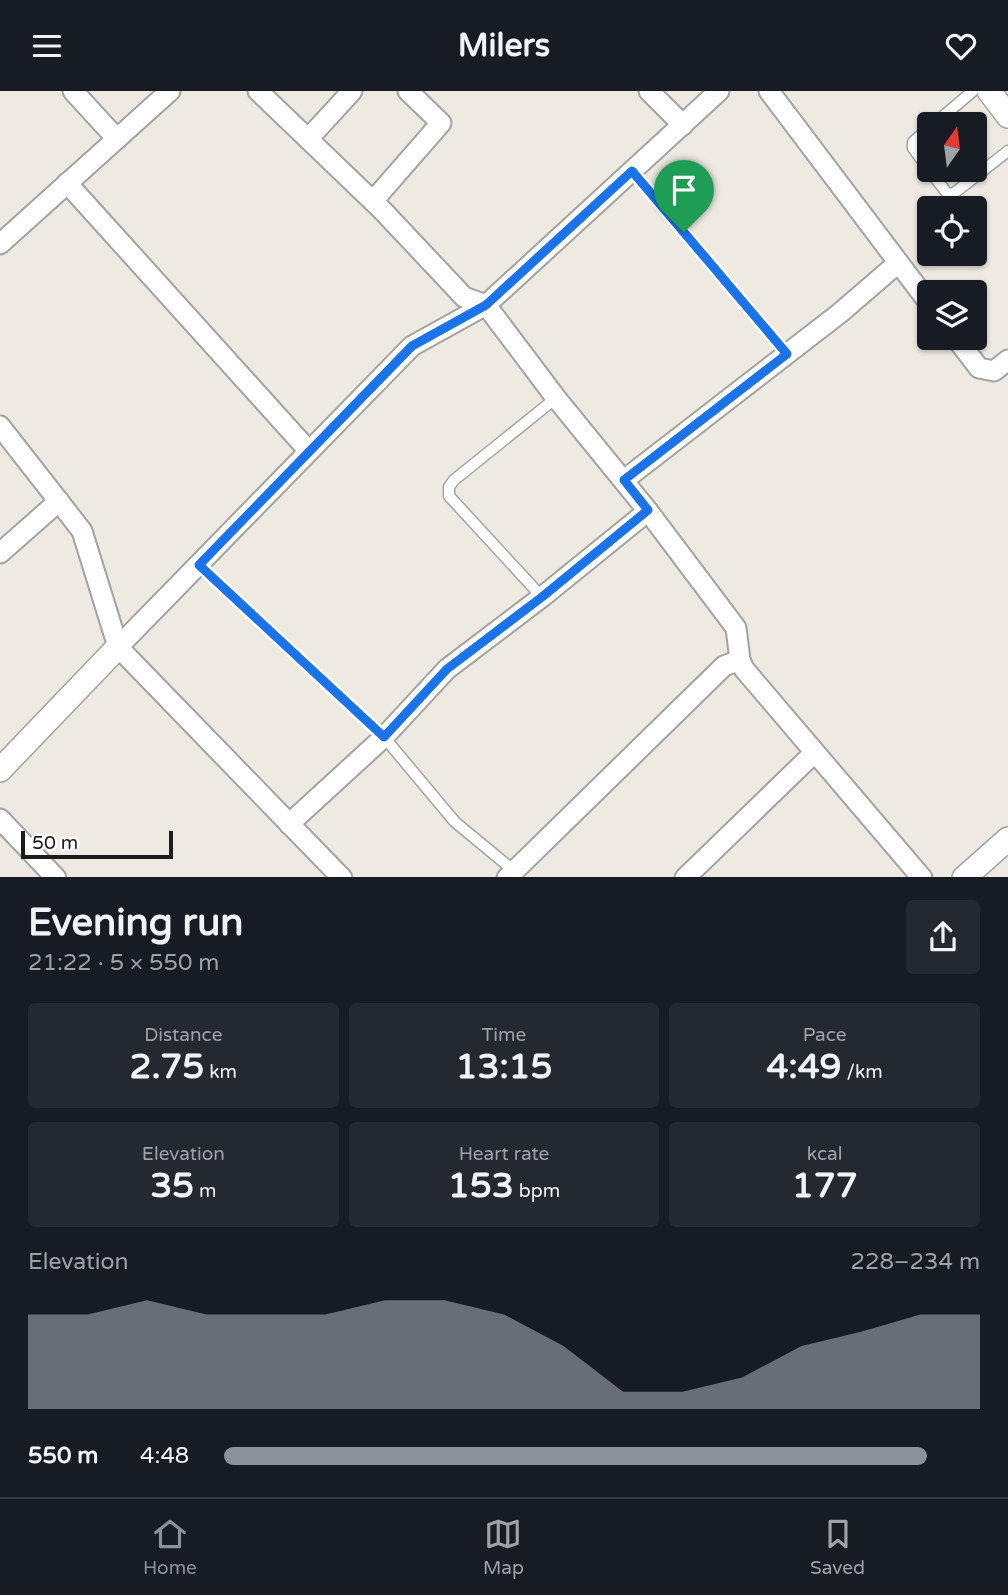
<!DOCTYPE html>
<meta charset="utf-8">
<style>
body{margin:0;font-family:"Varela Round",sans-serif;background:#242831;color:#f1f3f6;height:100vh;display:flex;flex-direction:column;font-size:26px;white-space:nowrap}
*{box-sizing:border-box;margin:0}
p{font-size:23px;color:#9ea1a6}
.icon{flex:none;width:38px;height:38px;fill:none;stroke:currentColor;stroke-width:2;stroke-linecap:round;stroke-linejoin:round}
.map{position:relative;height:786px;overflow:hidden}
.drawer{display:flex;flex-direction:column;background:#171b24;flex:1}
.drawer>*{flex:none}
.needle{width:46px;rotate:14deg}
.tools{position:absolute;left:917px;top:21px;display:grid;gap:14px}
.tools a{display:grid;place-items:center;width:70px;height:70px;border-radius:7px;background:#171b24;box-shadow:0 2px 5px #0004;font-size:35px}
.scale{position:absolute;left:21px;bottom:18px;width:152px;box-sizing:border-box;padding-left:7px;border:4px solid #1c1c1c;border-top:0;font-size:19px;line-height:24px;white-space:nowrap;color:#1c1c1c;-webkit-text-stroke:5px #fff;paint-order:stroke}
.pin{position:absolute;display:grid;place-items:center;width:60px;height:60px;color:#fff;margin:-72px -30px;border-radius:50% 50% 50% 0;rotate:-45deg;box-shadow:0 0 7px #0007}
.pin .icon{rotate:45deg}
.round{display:grid;place-items:center;flex:none;width:74px;height:74px;border-radius:7px;background:#242831}
.overview{display:flex;align-items:center;justify-content:space-between;height:119px;padding:0 28px}
h1{font-size:38px;font-weight:700;line-height:52px}
.metrics{display:grid;grid-template-columns:repeat(3,1fr);gap:10px;height:119px;padding:7px 28px}
.metrics div{display:grid;align-content:center;border-radius:7px;background:#242831;text-align:center}
.metrics b{font-size:35px;font-weight:700}
.metrics small{font-size:19px;font-weight:400}
.metrics p{font-size:19px}
.chart{height:196px;padding:14px 28px}
.chart p{display:flex;justify-content:space-between}
.chart svg{width:100%;height:126px;margin-top:7px;fill:#8c9099;opacity:.7}
ul{padding:0 28px;list-style:none;font-size:23px}
li{display:grid;grid-template-columns:112px 84px 1fr;align-items:center;height:52px}
li i{height:18px;border-radius:9px;background:#8c9099}
header{display:flex;justify-content:space-between;align-items:center;height:91px;padding:0 28px;background:#171b24;font-size:32px;font-weight:700}
.tabs{display:flex;justify-content:space-around;align-items:center;height:98px;border-top:2px solid #363941;background:#171b24;font-size:19px;color:#9ea1a6}
.tabs a{display:grid;justify-items:center;gap:4px}
.tabs .active{color:#8c9099}
.map>svg:first-child{display:block}
</style>
<header><svg class="icon" aria-label="menu" viewBox="0 0 24 24"><path d="M4 6h16M4 12h16M4 18h16"/></svg>Milers<svg class="icon" aria-label="heart" viewBox="0 0 24 24"><path d="M12 20l-8-8c-3-5 5-10 8-4 3-6 11-1 8 4z"/></svg></header>
<div class="map">
<svg width="1008" height="787" viewBox="0 0 1008 787">
<rect width="100%" height="100%" fill="#eee9e1"/>
<g fill="none" stroke-linecap="round" stroke-linejoin="round">
<defs>
<g id="service">
<path d="M934,33L973,0"/>
<path d="M929,37L913,51V57L929,79"/>
<path d="M929,79L947,102L953,103L1008,60"/>
<path d="M632,80L787,263"/>
<path d="M199,474L384,646L455,731L513,779"/>
<path d="M542,506L449,405V396L454,389L556,307"/>
</g>
<g id="minor">
<path d="M73,0L117,48"/>
<path d="M258,0L383,120L464,206L486,214L556,307L648,420L736,537L740,569L744,578L922,787"/>
<path d="M649,0L683,34"/>
<path d="M769,0L929,212"/>
<path d="M308,48L352,0"/>
<path d="M67,92L308,359"/>
<path d="M373,110L441,32L408,0"/>
<path d="M0,153L170,0"/>
<path d="M956,247L979,277L994,280L1008,269"/>
<path d="M0,335L82,440L118,556L342,787"/>
<path d="M624,389L840,222L898,172"/>
<path d="M0,462L59,410"/>
<path d="M118,556L412,255L486,214L719,0"/>
<path d="M0,728L56,787"/>
<path d="M289,733L384,646L447,578L542,506L648,420"/>
<path d="M507,787L724,575L740,569"/>
<path d="M685,787L814,662"/>
</g>
<g id="tertiary">
<path d="M989,0L1008,25"/>
<path d="M0,679L118,556"/>
<path d="M964,787L1008,748"/>
</g>
</defs>
<use href="#service" stroke="#a3a3a3" stroke-width="13"/>
<use href="#minor" stroke="#a3a3a3" stroke-width="23"/>
<use href="#tertiary" stroke="#a3a3a3" stroke-width="26"/>
<use href="#service" stroke="#fff" stroke-width="10"/>
<use href="#minor" stroke="#fff" stroke-width="19"/>
<use href="#tertiary" stroke="#fff" stroke-width="23"/>
</g>
<g fill="none" stroke-linecap="round" stroke-linejoin="round">
<defs>
<path id="route" d="M632,80L787,263L624,389L648,419L542,506L447,578L384,646L199,474L412,255L486,214Z"/>
</defs>
<use href="#route" stroke="#fff" stroke-width="14"/>
<use href="#route" stroke="#1a73e8" stroke-width="9"/>
</g>
</svg>
<div class="tools">
<a><svg class="needle" viewBox="-14 -14 28 28"><path d="M0-13l5 13h-10z" fill="#e53935"/><path d="M0 13l5-13h-10z" fill="#9ea1a6"/></svg></a>
<a><svg class="icon" aria-label="locate" viewBox="0 0 24 24"><circle cx="12" cy="12" r="6"/><path d="M12 2v4M12 18v4M2 12h4M18 12h4"/></svg></a>
<a><svg class="icon" aria-label="layers" viewBox="0 0 24 24"><path d="M12 4l9 5-9 5-9-5zM3 14l9 5 9-5"/></svg></a>
</div>
<div class="scale">50 m</div>
<div class="pin" style="left:684px;top:141px;background:#1e9e55"><svg class="icon" aria-label="arrive" viewBox="0 0 24 24"><path d="M6 21V4h12l-3 4 3 4H6"/></svg></div>
</div>
<section class="drawer">
<div class="overview"><div><h1>Evening run</h1><p>21:22 · 5 × 550 m</p></div><a class="round"><svg class="icon" aria-label="share" viewBox="0 0 24 24"><path d="M12 15V3M7 8l5-5 5 5M5 13v7h14v-7"/></svg></a></div>
<div class="metrics">
<div><p>Distance</p><b>2.75<small> km</small></b></div>
<div><p>Time</p><b>13:15</b></div>
<div><p>Pace</p><b>4:49<small> /km</small></b></div>
</div>
<div class="metrics">
<div><p>Elevation</p><b>35<small> m</small></b></div>
<div><p>Heart rate</p><b>153<small> bpm</small></b></div>
<div><p>kcal</p><b>177</b></div>
</div>
<div class="chart"><p><span>Elevation</span>228–234 m</p>
<svg viewBox="0 0 160 44" preserveAspectRatio="none"><path d="M0 44V11L10 11L20 6L30 11L40 11L50 11L60 6L70 6L80 11L90 22L100 38L110 38L120 33L130 22L140 17L150 11L160 11V44z"/></svg>
</div>
<ul>
<li><b>550 m</b>4:48<i style="width:93%"></i></li>
</ul>
</section>
<nav class="tabs">
<a class="active"><svg class="icon" aria-label="home" viewBox="0 0 24 24"><path d="M3 11l9-7 9 7M6 9v11h12V9"/></svg>Home</a>
<a><svg class="icon" aria-label="map" viewBox="0 0 24 24"><path d="M3 6l6-2 6 2 6-2v14l-6 2-6-2-6 2zM9 4v14M15 6v14"/></svg>Map</a>
<a><svg class="icon" aria-label="saved" viewBox="0 0 24 24"><path d="M7 4h10v16l-5-4-5 4z"/></svg>Saved</a>
</nav>
